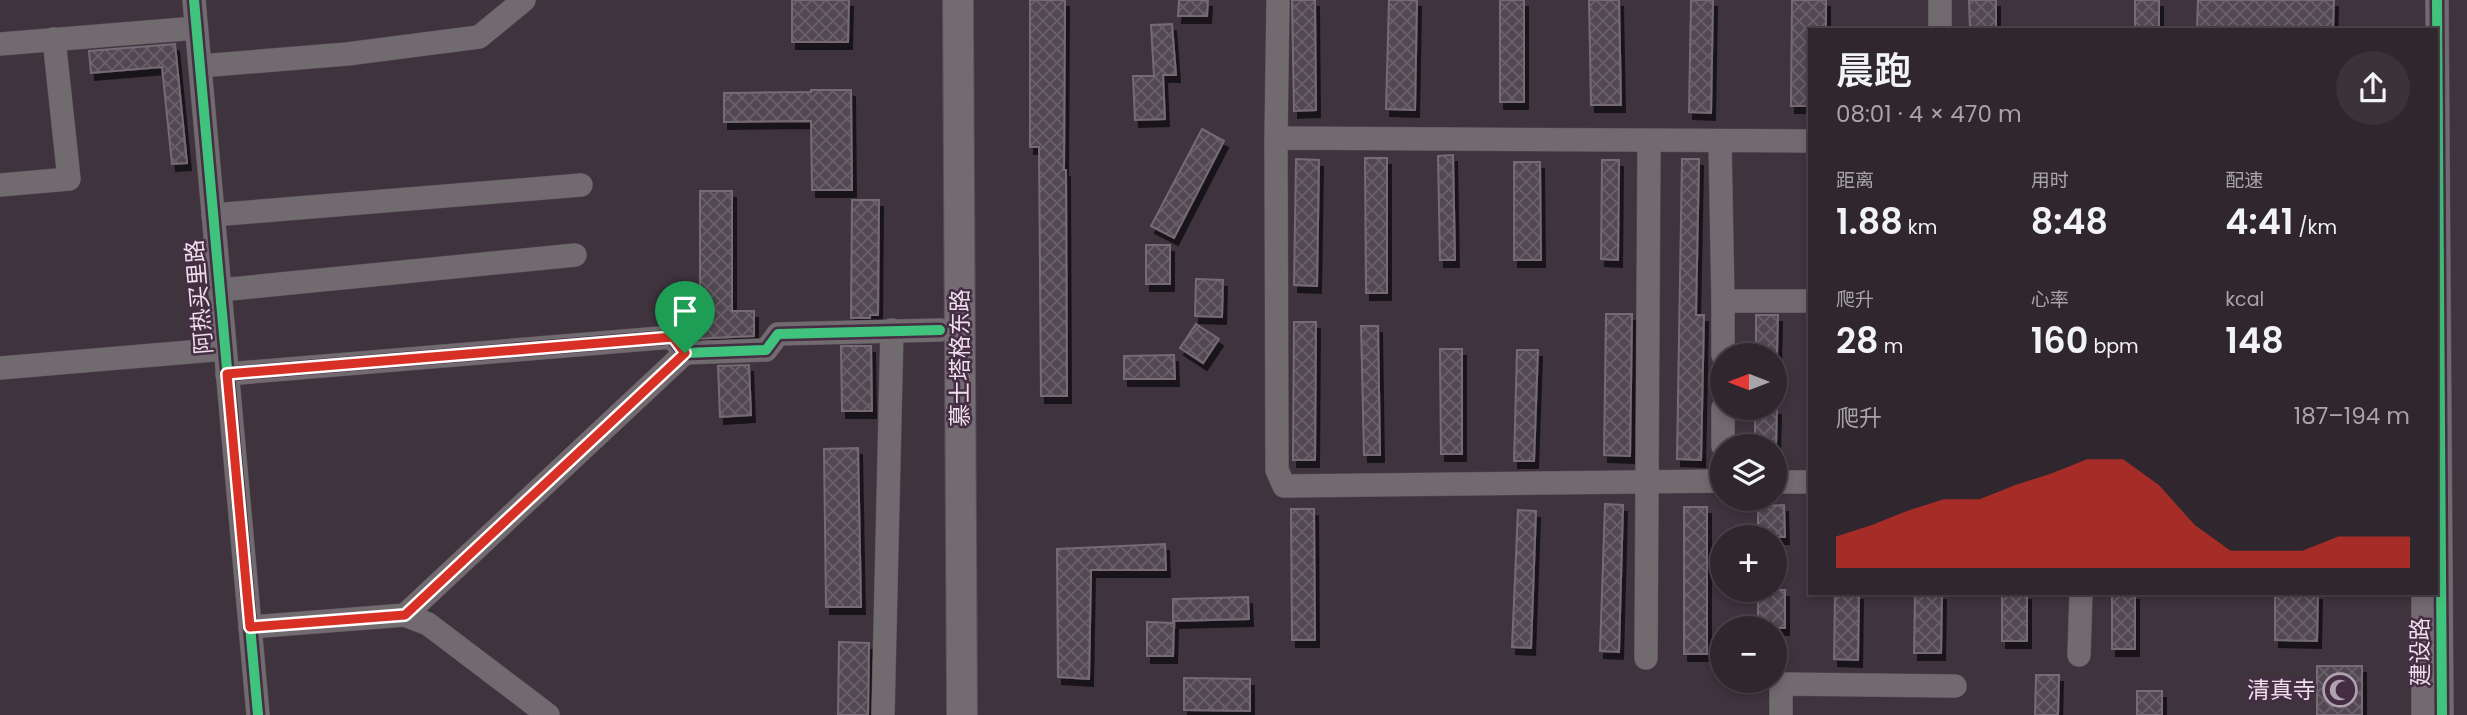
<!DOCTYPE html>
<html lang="zh">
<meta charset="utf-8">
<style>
body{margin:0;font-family:Poppins,"Noto Sans SC",sans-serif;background:#3b323a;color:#f1f3f6;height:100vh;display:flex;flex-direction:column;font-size:26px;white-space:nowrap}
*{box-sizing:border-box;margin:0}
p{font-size:23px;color:#a7a5aa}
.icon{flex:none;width:38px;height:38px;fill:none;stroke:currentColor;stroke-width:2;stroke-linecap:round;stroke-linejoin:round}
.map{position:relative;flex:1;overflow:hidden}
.drawer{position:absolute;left:1808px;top:28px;width:630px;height:567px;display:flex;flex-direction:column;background:#2f262e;border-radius:0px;box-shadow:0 4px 10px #0003,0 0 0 2px #4a434a}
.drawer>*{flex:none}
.needle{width:46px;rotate:270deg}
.buttons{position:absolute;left:1710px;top:343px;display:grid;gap:14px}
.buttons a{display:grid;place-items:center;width:77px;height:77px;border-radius:50%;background:#2f262e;box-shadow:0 4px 10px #0003,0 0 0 2px #4a434a;font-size:35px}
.pin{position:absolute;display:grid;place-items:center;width:60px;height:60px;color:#fff;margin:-72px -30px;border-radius:50% 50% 50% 0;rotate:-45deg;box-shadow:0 0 7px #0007}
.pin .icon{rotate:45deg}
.round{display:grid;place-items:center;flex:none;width:74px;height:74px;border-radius:37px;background:#3b323a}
.summary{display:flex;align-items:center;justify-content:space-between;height:119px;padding:0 28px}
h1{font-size:38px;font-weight:600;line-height:52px}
.stats{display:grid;grid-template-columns:repeat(3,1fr);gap:10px;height:119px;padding:7px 28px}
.stats div{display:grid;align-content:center}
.stats b{font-size:35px;font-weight:600}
.stats small{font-size:19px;font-weight:400}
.stats p{font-size:19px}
.chart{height:196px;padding:14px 28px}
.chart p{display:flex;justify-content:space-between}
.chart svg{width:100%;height:126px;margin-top:7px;fill:#d93025;opacity:.7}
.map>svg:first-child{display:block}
</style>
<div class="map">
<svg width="2467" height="715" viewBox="0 0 2467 715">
<defs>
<pattern id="building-cross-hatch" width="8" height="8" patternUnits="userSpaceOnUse" patternTransform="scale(1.75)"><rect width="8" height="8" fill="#524751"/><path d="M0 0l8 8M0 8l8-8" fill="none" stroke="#6b616a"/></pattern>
<filter id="shadow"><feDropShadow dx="4" dy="7" stdDeviation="0" flood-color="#0009"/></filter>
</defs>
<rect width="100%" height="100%" fill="#3f333e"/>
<g fill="url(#building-cross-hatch)" stroke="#766b75" stroke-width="2" filter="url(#shadow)">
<path d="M792,0H849L848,42H792Z"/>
<path d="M1030,0H1065L1064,170H1066L1067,396H1041L1039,147H1030Z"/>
<path d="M1179,0H1208L1207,16H1178Z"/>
<path d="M1292,0H1315L1316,110L1294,111Z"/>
<path d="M1389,0H1417L1415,110L1386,109Z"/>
<rect x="1500" y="0" width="24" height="102"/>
<path d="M1589,0H1619L1621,105H1591Z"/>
<path d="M1691,0H1713L1711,113L1689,112Z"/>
<path d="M1792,0H1826V30H1810V106H1791Z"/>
<path d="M1969,0H1996V28L1970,29Z"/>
<rect x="2135" y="0" width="24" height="30"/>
<path d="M2198,0H2334L2333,30H2197Z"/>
<path d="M1172,24L1176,75H1163L1165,119L1135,120L1133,76H1154L1151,25Z"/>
<path d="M175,44L187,163L172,164L162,67L91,73L89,51Z"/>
<path d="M811,90H851L852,190H812L811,121L724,122V93L811,92Z"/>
<path d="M1202,129L1224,141L1174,238L1151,226Z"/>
<path d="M1453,155L1455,260H1440L1438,156Z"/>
<path d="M1365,158H1387V293H1366Z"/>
<path d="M1296,159L1319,160L1317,286L1294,285Z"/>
<path d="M1682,159H1699L1696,315H1704L1701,460L1677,459Z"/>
<path d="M1602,160H1619L1618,260L1601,259Z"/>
<path d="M1514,162H1540L1541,260H1514Z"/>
<path d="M700,191H732V311H754V336L691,339L690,337V311H700Z"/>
<path d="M852,200H879L878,315H870V318H851Z"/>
<rect x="1146" y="245" width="24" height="39"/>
<path d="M1196,279L1223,280L1222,317L1195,316Z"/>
<path d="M1606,314H1632L1630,456L1604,455Z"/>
<path d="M1756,315H1778L1777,355H1756Z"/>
<path d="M1294,322H1316L1315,460H1293Z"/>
<path d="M1196,324L1219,339L1203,363L1180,348Z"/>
<path d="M1361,326H1378L1380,455H1364Z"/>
<path d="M841,346H871L872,411H842Z"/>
<path d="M1440,349H1462V454H1441Z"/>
<path d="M1517,350H1538L1534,461H1514Z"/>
<path d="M1174,355L1175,379H1124V356Z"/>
<path d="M749,365L751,415L720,417L718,366Z"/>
<path d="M1755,408H1777L1776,446H1755Z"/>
<path d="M858,448L861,607H826L824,449Z"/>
<path d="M1605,504L1623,505L1619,652L1600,651Z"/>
<path d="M1784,505L1785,537H1758V506Z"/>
<rect x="1684" y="507" width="23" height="147"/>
<path d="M1291,509H1314L1315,640H1292Z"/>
<path d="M1518,510L1536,511L1531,648L1512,647Z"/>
<path d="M1165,544L1166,570H1091L1089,679L1058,677L1057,549Z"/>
<rect x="1758" y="590" width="27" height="38"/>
<path d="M1835,593H1859L1858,660L1834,659Z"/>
<path d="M1915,593H1942L1941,653H1914Z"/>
<rect x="2002" y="593" width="25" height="48"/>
<rect x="2112" y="593" width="23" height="56"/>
<path d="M2275,593H2318L2317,641L2275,640Z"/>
<path d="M1248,597L1249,619L1173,621V599Z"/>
<path d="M1147,622L1174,623L1173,656H1147Z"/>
<path d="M839,642L869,643L868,715H838Z"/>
<rect x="2317" y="666" width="45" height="49"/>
<path d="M2036,675H2059L2058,715H2035Z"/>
<path d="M1184,678L1250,679V711L1184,710Z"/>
<rect x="2137" y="691" width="25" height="24"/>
</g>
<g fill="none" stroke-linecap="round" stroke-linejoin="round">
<defs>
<g id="minor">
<path d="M194,0L258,715"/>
<path d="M2437,0L2442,715"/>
<path d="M1940,30V0"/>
<path d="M0,44L196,28"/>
<path d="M200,66L347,54L479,37L524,0"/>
<path d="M1276,138L1278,0"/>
<path d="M1720,142L1723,301H1810"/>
<path d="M0,185L69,179L54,39"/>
<path d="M213,215L581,185"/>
<path d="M220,290L575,255"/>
<path d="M1723,301V355"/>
<path d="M0,368L225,349"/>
<path d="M227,374L672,337L685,353L766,350L778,334L940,330"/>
<path d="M1723,408V446"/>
<path d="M1722,481L1284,486L1277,470L1276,138L1810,141"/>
<path d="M1774,482H1810"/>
<path d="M2423,593V715"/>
<path d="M405,615L428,624L548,715"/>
<path d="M250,627L405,615L685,353"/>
<path d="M2079,655L2081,593"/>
<path d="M1646,658L1649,142"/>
<path d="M883,715L892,330"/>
<path d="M1781,715V684L1955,686"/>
</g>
<path id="major" d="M958,0L962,715"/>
</defs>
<use href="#minor" stroke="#5a4f59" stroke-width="24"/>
<use href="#major" stroke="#5a4f59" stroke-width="32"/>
<use href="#minor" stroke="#716b70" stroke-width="23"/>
<use href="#major" stroke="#736a72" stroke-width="30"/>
<defs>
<g id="cycleway">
<path d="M194,0L258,715"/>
<path d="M2437,0L2442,715"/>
<path d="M227,374L672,337L685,353L766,350L778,334L940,330"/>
</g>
</defs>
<use href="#cycleway" stroke="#452d43" stroke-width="15"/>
<use href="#cycleway" stroke="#40c37c" stroke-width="10"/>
</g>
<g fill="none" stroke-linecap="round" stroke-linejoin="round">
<defs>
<path id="route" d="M673,337L685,353L405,615L250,627L227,374Z"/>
</defs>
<use href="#route" stroke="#fff" stroke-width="14"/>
<use href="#route" stroke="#d93025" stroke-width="9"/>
</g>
<defs>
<symbol id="mosque-ring" viewBox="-11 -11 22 22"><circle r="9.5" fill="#452d43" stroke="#b0a2ae" stroke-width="1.5"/><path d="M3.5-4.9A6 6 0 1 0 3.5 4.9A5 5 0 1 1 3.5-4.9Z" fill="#b0a2ae"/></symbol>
</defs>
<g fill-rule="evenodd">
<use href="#mosque-ring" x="2321" y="671" width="38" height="38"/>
</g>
<g text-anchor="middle" stroke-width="5" stroke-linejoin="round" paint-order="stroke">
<g font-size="23" fill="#eddeeb" stroke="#452d43">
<text transform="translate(199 297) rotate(-95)" y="8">阿热买里路</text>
<text transform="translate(960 358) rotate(-90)" y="8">慕士塔格东路</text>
<text transform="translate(2420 652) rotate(-90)" y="8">建设路</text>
</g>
<g font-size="23" fill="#eddeeb" stroke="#452d43" text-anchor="end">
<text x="2316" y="698">清真寺</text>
</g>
</g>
</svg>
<div class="buttons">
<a><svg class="needle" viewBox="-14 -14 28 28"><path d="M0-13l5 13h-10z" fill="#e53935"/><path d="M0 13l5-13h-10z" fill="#a7a5aa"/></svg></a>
<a><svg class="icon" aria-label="layers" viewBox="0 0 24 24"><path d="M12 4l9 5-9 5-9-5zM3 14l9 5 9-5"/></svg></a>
<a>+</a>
<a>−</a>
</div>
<div class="pin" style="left:685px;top:353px;background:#1e9e55"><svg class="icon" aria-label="arrive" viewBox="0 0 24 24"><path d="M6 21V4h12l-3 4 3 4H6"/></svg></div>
<section class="drawer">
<div class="summary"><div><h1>晨跑</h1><p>08:01 · 4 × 470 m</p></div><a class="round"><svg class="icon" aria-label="share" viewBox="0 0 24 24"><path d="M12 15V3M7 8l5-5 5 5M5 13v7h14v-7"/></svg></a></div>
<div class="stats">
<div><p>距离</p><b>1.88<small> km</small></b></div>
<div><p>用时</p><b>8:48</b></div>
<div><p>配速</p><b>4:41<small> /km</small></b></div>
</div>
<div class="stats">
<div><p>爬升</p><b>28<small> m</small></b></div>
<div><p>心率</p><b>160<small> bpm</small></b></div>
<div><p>kcal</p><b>148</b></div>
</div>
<div class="chart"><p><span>爬升</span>187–194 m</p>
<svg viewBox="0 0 160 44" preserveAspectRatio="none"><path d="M0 44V33L10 29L20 24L30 20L40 20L50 15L60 11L70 6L80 6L90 15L100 29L110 38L120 38L130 38L140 33L150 33L160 33V44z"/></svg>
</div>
</section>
</div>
